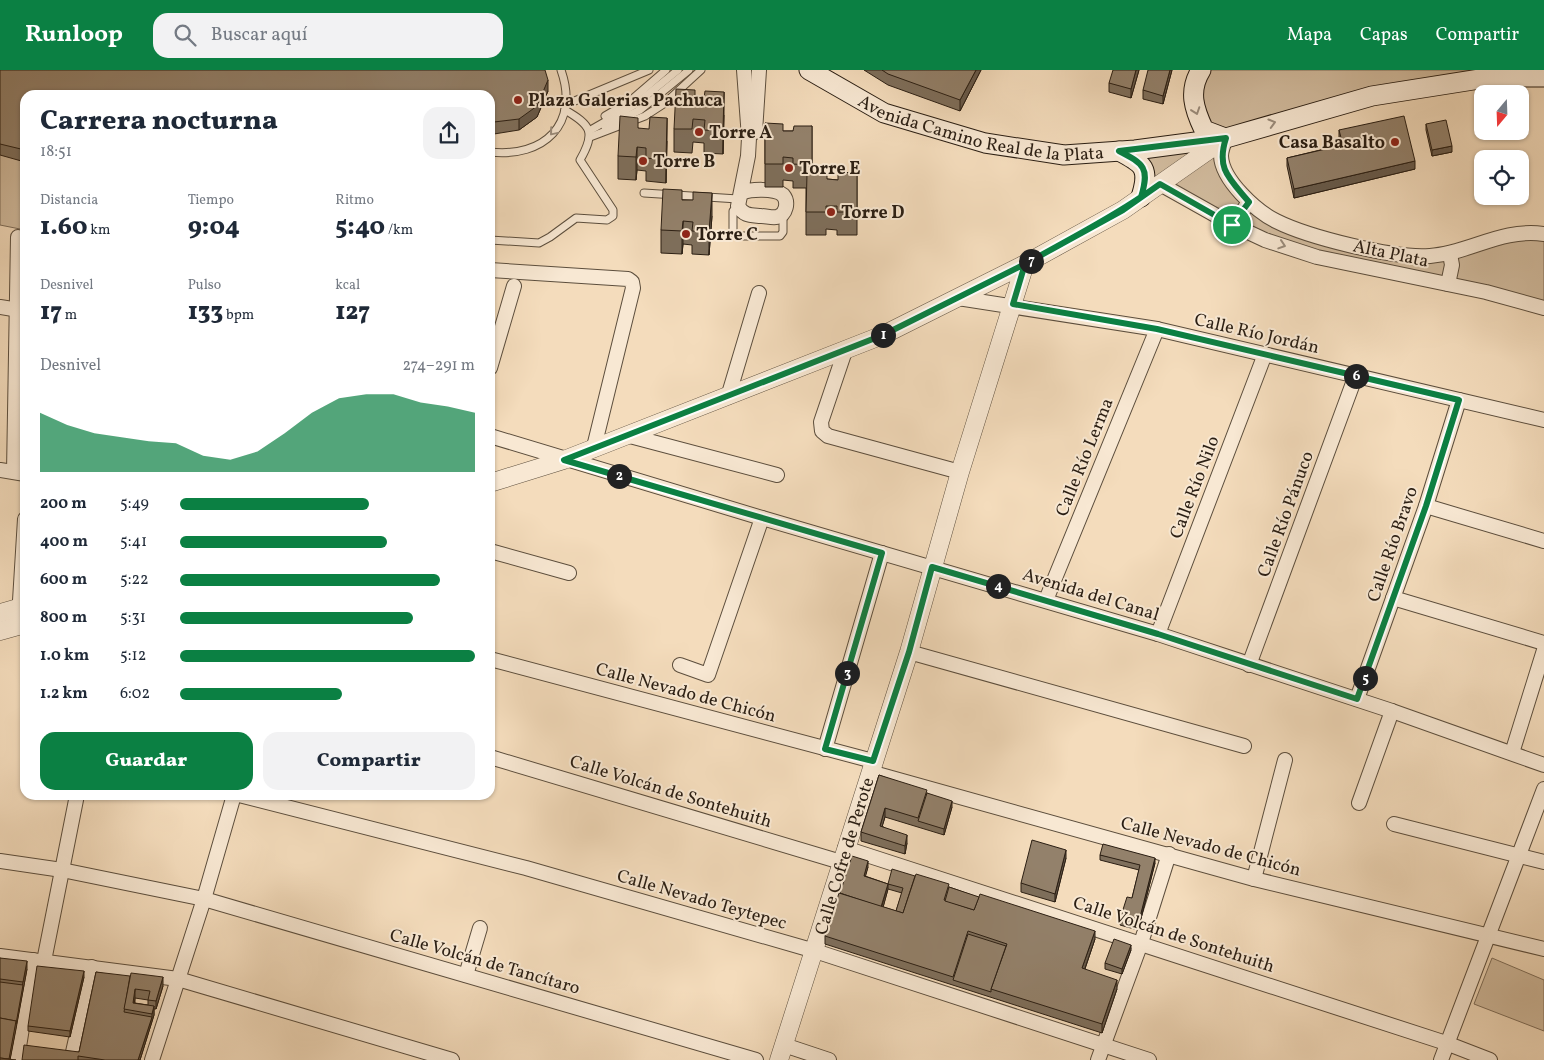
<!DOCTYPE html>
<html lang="es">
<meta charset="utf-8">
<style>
body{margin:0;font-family:Vollkorn,serif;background:#f2f2f3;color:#1f2937;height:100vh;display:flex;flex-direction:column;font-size:19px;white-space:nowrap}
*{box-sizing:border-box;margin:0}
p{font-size:16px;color:#747a83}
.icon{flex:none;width:28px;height:28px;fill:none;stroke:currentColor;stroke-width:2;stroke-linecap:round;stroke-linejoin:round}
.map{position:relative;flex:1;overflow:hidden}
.drawer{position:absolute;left:20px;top:20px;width:475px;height:710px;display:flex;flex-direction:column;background:#fff;border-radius:15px;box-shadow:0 1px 4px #0004}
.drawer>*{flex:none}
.needle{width:32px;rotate:199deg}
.tools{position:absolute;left:1474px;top:15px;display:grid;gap:10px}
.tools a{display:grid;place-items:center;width:55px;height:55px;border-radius:10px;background:#fff;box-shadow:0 1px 4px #0004;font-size:25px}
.pin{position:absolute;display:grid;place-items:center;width:42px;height:42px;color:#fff;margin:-21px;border:2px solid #fff;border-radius:50%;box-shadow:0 1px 5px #0007}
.km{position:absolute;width:25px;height:25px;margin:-12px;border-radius:50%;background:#222;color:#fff;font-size:14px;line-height:25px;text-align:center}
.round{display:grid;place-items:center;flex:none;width:52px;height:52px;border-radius:15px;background:#f2f2f3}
.head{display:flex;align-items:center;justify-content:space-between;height:85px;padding:0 20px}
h1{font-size:28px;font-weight:800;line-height:38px}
.figures{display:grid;grid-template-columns:repeat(3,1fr);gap:8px;height:85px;padding:5px 20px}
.figures div{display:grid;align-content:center}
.figures b{font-size:25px;font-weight:800}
.figures small{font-size:14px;font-weight:400}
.figures p{font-size:14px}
.chart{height:140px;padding:10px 20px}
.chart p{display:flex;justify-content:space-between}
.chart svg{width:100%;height:90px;margin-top:5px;fill:#0b8043;opacity:.7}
.cta{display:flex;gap:10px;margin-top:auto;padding:10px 20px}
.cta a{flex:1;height:58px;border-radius:15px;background:#0b8043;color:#fff;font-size:20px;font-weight:800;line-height:58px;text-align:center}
.cta a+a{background:#f2f2f3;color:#1f2937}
ul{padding:0 20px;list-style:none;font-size:16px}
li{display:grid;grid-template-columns:80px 60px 1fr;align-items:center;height:38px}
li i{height:12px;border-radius:6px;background:#0b8043}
header{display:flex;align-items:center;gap:30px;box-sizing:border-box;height:70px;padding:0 25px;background:#0b8043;color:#fff}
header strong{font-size:24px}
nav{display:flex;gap:28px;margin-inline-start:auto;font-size:18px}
.search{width:350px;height:45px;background:#f2f2f3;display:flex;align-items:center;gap:12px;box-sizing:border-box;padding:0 18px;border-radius:15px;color:#747a83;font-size:19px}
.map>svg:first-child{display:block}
</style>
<header>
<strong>Runloop</strong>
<div class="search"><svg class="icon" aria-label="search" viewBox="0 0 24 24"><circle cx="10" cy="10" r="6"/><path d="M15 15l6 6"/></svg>Buscar aquí</div>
<nav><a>Mapa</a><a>Capas</a><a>Compartir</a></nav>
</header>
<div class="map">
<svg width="1544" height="990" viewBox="0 0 1544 990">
<rect width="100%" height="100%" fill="#f4dcbc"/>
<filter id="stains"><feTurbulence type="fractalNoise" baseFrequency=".004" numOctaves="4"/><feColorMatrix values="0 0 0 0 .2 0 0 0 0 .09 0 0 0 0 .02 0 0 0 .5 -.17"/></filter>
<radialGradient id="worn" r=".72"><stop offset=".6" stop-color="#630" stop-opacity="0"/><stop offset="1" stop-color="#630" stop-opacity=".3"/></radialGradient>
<g fill="#d2bc9f" stroke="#7e6d59">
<path d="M1201,0H1544L1492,7L1226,68L1224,100L1274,150L1408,185L1544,164V238L1317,187L1160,114L1141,127L1135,80L1225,68L1204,60Z"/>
<path d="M0,83L25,89V160L0,155Z"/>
<path d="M1492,888L1544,910V961L1474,934Z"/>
</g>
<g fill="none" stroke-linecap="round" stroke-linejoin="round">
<defs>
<g id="service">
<path d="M565,35L649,0"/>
<path d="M605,46L629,32L666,0"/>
<path d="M605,57L640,40L689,0"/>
<path d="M589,61L636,34L678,0"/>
<path d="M590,67L645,46L665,33L701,0"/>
<path d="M490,82C544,88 580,54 561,0"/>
<path d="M644,123L738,129"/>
<path d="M738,136L733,141V163L738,166H780L783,162V144"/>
<path d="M490,170L539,173L550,167L576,148L607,150L613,146V140L580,90C596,62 591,55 565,40"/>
</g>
<g id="minor">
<path d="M755,62L759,0"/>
<path d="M1226,68C1224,73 1221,81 1221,86C1222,110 1256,141 1276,151C1308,167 1394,189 1430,186C1470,183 1501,158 1544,164"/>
<path d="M1160,114L1233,155L1265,170L1317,187L1486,222L1544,238"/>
<path d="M742,123C750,119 775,118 783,125C789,132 786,145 777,147C772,148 766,146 761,146C750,145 744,146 738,136L748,86L749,68L744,0"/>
<path d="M1233,155L1249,132"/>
<path d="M490,200L628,209L632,212L633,218L594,377"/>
<path d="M1448,214L1452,195L1450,184"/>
<path d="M958,228L1157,259L1544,350"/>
<path d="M0,237L25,241"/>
<path d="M845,281L821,352L822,361L828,366L960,402"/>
<path d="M490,298L514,216"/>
<path d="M728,327L759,223"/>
<path d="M626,365L777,405"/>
<path d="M490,366L762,448L1158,564L1392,641L1544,695"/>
<path d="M0,400L25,404"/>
<path d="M14,402L18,167"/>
<path d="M1426,436L1544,471"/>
<path d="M490,481L569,503"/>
<path d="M1393,528L1544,573"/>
<path d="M1046,530L1157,259"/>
<path d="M19,547L25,449"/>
<path d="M1158,564L1265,284"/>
<path d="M909,582L1244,676"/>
<path d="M490,589L873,691"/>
<path d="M680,595L708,605L762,448"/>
<path d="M1249,595L1356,305"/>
<path d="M1357,629L1426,436L1459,330"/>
<path d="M825,679L882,483"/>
<path d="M1512,683L1544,580"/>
<path d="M490,687L841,792"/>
<path d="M870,702L1254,809L1544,879"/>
<path d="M239,725L526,798L815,881L1149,990"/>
<path d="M1359,733L1392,641"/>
<path d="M1394,754L1544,792"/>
<path d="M845,778L1446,973L1490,990"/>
<path d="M0,791L62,800L204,829L756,990"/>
<path d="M1254,809L1285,690"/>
<path d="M0,886L178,909L452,990"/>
<path d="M44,891L77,725"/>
<path d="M466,905L480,858"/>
<path d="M784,975L829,990"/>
<path d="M73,982L92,897"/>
<path d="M17,989L33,890"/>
<path d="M152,990L204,829L234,725"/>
<path d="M1098,990L1141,873L1169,784"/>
<path d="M1441,990L1544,719"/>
</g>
<g id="tertiary">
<path d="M490,413L564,390L883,265L1025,194L1123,140L1226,68"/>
<path d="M0,543L25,536"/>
<path d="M0,561L25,554"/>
<path d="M779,990L909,582L960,402L1025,194"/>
</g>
<g id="secondary">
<path id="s1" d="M809,0L884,43L985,73L1064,85L1135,80L1226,68L1372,26L1492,7H1544"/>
<path d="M1201,0C1188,21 1194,39 1204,60L1225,68"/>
<path d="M1119,81C1144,94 1150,98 1141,127"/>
</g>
</defs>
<use href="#service" stroke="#5c4e3d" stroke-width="9"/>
<use href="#minor" stroke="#5c4e3d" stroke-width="16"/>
<use href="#tertiary" stroke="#5c4e3d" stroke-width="19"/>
<use href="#secondary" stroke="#2a1e13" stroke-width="21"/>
<use href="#service" stroke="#f8e8d3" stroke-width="7"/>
<use href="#minor" stroke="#f8e8d3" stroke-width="14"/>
<use href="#tertiary" stroke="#f8e8d3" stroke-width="18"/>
<use href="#secondary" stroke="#f8e8d3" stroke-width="19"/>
</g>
<g fill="#7e6f5c" stroke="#2a1e13" fill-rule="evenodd">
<path d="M0,0L548,21L537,47L519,60L494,64L490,62V25H25V92L0,85Z"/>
<path d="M864,0H981L960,41L888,15Z"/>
<path d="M1139,0L1131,28L1109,22V13Z"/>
<path d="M1172,0L1163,34L1143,29V20Z"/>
<path d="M695,27L724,45L723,84L704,83V73L693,72L692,83L674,82V59Z"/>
<path d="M765,53L783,61H793L812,56V104L827,109L838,110L857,102V165H837V160L826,159V165H806V118H793V111L783,110V117H765Z"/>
<path d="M1426,54L1452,82L1432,86L1426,60Z"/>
<path d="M638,58L667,71L666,113L646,111V101L637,100L636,110L618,109V86Z"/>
<path d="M1339,60L1415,99L1294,128L1287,96V88L1341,75L1339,68Z"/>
<path d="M682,130L712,146L709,185L692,184V175L683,174L682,184L661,183V160Z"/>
<path d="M879,705L927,723L952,737L944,765L885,747L882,756L907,773L905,784L861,771V762Z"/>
<path d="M1100,785L1155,793L1138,860L1120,855V849L1132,828L1139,800L1100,790Z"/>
<path d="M1066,788L1055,832L1021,822V813Z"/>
<path d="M868,797L865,806L888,814L949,817L1095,869L1085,899L1117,919L1102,963L825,874V866L840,823ZM888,819L902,823L896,841L883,837Z"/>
<path d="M1131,880L1122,904L1105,899V893Z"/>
<path d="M0,888L27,899L10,989L0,990Z"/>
<path d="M96,902L163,916L156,939H154V945L140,990H22L79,982ZM135,928L148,930V935L135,933Z"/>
<path d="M84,907L70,967L28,961V956Z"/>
</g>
<g fill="#675a4b" stroke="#2a1e13">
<path d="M976,0H981L960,41V30Z"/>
<path d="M1136,0H1139L1131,28V19Z"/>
<path d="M1170,0H1172L1163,34V26Z"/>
<path d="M548,10V21L537,47L519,60V49Z"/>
<path d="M724,22V45L723,84V61Z"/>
<path d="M667,48V71L666,113V90Z"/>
<path d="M1452,76V82L1432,86V80Z"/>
<path d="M637,77V100L636,110V87Z"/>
<path d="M1415,91V99L1294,128V119Z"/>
<path d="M712,123V146L709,185V162Z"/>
<path d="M683,151V174L682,184V161Z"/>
<path d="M952,731V737L944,765V759Z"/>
<path d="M885,738V747L880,764V756Z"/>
<path d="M907,765V773L905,784V776Z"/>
<path d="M1066,780V788L1055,832V824Z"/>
<path d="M1155,788V793L1138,860V855Z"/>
<path d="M868,791V797L864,812V806Z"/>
<path d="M888,814V819L881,845V839Z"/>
<path d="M1095,861V869L1082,907V898Z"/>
<path d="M1131,875V880L1122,904V899Z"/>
<path d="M27,891V899L16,959L10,990H8Z"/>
<path d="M84,901V907L70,967V961Z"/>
<path d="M163,907V916L156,939V931Z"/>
<path d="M1117,910V919L1102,963V954Z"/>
<path d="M135,919V928L133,941V933Z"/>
<path d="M154,936V945L140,990H138L152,947V944Z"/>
</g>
<g fill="#93816b" stroke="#2a1e13">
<path d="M0,0H545L548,10L537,36L519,49L494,52L490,51V25H25V80L0,74Z"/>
<path d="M882,0H976L960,30L888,4Z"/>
<path d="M1113,0H1136L1131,19L1109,13Z"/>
<path d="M1148,0H1170L1163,26L1143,20Z"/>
<path d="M676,19L695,20V27L704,28L705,21L724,22L723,61L704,60L705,50L693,49L692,59H674Z"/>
<path d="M620,46L638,48V58L649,59L650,47L667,48L666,90L646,88V78L637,77L636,87L618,86Z"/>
<path d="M1404,46L1415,91L1294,119L1287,88L1343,75L1339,60Z"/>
<path d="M1446,50L1452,76L1432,80L1426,54Z"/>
<path d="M765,53L783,54V61H793L794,56H812V95L793,94V88L783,87V94H765Z"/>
<path d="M857,102V142H837V136H826V142H806L807,104L827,103V109L838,110V103Z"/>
<path d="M663,119L682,120V130H693V122L712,123L709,162L692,161L693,152L683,151L682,161L661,160Z"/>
<path d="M879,705L927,720L918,748L885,738L880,756L907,765L905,776L861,762Z"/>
<path d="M927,723L952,731L944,759L918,751Z"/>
<path d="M1032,770L1066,780L1055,824L1021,813Z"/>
<path d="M1103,774L1155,788L1138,855L1120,849L1127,827L1132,828L1140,795L1100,785Z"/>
<path d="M852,786L868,791L864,806L888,814L881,837L840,823Z"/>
<path d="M892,799L915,806L903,843L896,841L903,818L888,814Z"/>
<path d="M916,804L949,814L944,830L974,840L980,824L1095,861L1082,898L1117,910L1102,954L991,919L1007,874L968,861L953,907L825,866L839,823L903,843Z"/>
<path d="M949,817L979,827L974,840L945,831Z"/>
<path d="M968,864L1006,876L991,919V922L953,910Z"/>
<path d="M1114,869L1131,875L1122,899L1105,893Z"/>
<path d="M0,888L27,891L23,912L0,909Z"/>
<path d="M37,896L84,901L70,961L28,956Z"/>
<path d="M96,902L130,906L124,942L152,947L138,990H105L78,986V990H22L24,975L79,982Z"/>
<path d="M131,903L163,907L156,931L148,930L150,921L135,919L133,933L154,936L152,944L124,939Z"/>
<path d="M0,912L23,915L16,954V951L0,948Z"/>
<path d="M0,948L16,951L9,989L0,988Z"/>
<path d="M0,988L16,990H0Z"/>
</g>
<defs><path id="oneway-chevron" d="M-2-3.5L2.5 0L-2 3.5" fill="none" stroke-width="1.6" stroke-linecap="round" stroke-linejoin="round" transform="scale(1.25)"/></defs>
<g stroke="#9b8d7d">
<use href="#oneway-chevron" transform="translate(1196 41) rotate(71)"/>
<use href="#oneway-chevron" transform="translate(1272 53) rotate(-16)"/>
<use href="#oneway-chevron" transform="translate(553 62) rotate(130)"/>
<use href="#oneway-chevron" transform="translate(1282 175) rotate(18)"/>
</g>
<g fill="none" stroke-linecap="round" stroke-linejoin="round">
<defs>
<path id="route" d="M1232,155L1160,114L1123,140L1025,194L883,265L564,390L882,483L825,679L873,691L909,582L932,497L1158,564L1357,629L1426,436L1459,330L1157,259L1013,234L1025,194C1064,172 1104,152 1141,127C1150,98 1144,94 1119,81L1226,68C1216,99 1229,108 1249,132L1232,155"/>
</defs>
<use href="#route" stroke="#fff" stroke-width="10"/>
<use href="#route" stroke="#0b8043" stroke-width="6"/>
</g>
<g fill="#8f2418" stroke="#f8e8d3" stroke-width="2">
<circle cx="518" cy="30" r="5"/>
<circle cx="699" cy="62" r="5"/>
<circle cx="1395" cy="72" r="5"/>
<circle cx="643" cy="91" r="5"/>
<circle cx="789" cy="98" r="5"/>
<circle cx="831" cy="142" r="5"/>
<circle cx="686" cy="164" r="5"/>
</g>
<g text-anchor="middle" stroke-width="4" stroke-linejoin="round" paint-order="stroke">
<g font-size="18" font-weight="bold" fill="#2a1e13" stroke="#f8e8d3" text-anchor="start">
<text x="528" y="36">Plaza Galerias Pachuca</text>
<text x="709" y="68">Torre A</text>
<text x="1385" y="78" text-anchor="end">Casa Basalto</text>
<text x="653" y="97">Torre B</text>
<text x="799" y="104">Torre E</text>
<text x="841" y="148">Torre D</text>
<text x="696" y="170">Torre C</text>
</g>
<g font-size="18" fill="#2a1e13" stroke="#f8e8d3">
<text dy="6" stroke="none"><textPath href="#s1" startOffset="185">Avenida Camino Real de la Plata</textPath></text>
<text transform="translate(1391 183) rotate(12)" y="6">Alta Plata</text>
<text transform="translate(1257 263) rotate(13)" y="6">Calle Río Jordán</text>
<text transform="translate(1084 387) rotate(-68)" y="6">Calle Río Lerma</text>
<text transform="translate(1194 417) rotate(-69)" y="6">Calle Río Nilo</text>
<text transform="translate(1285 444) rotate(-70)" y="6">Calle Río Pánuco</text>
<text transform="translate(1392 474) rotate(-71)" y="6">Calle Río Bravo</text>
<text transform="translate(1091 524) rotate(17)" y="6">Avenida del Canal</text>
<text transform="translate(686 622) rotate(15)" y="6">Calle Nevado de Chicón</text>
<text transform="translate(671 721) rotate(17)" y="6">Calle Volcán de Sontehuith</text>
<text transform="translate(1211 776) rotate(15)" y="6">Calle Nevado de Chicón</text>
<text transform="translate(844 786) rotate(-73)" y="6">Calle Cofre de Perote</text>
<text transform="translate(702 829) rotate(16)" y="6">Calle Nevado Teytepec</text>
<text transform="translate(1174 864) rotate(18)" y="6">Calle Volcán de Sontehuith</text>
<text transform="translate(485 891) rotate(16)" y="6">Calle Volcán de Tancítaro</text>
</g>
</g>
<rect width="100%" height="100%" filter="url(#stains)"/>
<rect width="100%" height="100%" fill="url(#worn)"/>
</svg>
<div class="tools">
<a><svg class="needle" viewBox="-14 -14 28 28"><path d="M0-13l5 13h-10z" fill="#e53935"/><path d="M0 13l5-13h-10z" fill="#747a83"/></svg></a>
<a><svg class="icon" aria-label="locate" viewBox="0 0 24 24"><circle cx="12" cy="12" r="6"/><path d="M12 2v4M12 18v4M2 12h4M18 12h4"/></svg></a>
</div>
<div class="pin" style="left:1232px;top:155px;background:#1e9e55"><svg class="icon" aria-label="arrive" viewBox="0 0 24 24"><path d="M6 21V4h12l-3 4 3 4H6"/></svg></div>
<b class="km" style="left:883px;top:265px">1</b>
<b class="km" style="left:619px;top:406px">2</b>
<b class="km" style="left:847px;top:603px">3</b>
<b class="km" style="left:998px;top:516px">4</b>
<b class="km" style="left:1365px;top:608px">5</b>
<b class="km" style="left:1356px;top:306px">6</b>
<b class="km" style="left:1031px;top:191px">7</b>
<section class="drawer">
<div class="head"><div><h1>Carrera nocturna</h1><p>18:51</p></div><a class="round"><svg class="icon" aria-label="share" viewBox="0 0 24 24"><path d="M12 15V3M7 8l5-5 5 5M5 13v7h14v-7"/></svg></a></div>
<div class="figures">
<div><p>Distancia</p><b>1.60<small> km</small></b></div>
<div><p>Tiempo</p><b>9:04</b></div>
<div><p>Ritmo</p><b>5:40<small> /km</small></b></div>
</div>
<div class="figures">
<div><p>Desnivel</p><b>17<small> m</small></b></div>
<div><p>Pulso</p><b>133<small> bpm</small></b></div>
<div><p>kcal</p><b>127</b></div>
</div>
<div class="chart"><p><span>Desnivel</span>274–291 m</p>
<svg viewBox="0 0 160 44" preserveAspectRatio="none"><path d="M0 44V15L10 21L20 25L30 27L40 29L50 30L60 36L70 38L80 34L90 25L100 15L110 8L120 6L130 6L140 10L150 12L160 15V44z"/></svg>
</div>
<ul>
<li><b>200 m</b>5:49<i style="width:64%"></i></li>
<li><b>400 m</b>5:41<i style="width:70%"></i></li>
<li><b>600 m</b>5:22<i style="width:88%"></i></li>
<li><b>800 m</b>5:31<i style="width:79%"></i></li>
<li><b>1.0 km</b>5:12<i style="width:100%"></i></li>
<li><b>1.2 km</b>6:02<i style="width:55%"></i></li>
</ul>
<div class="cta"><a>Guardar</a><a>Compartir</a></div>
</section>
</div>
